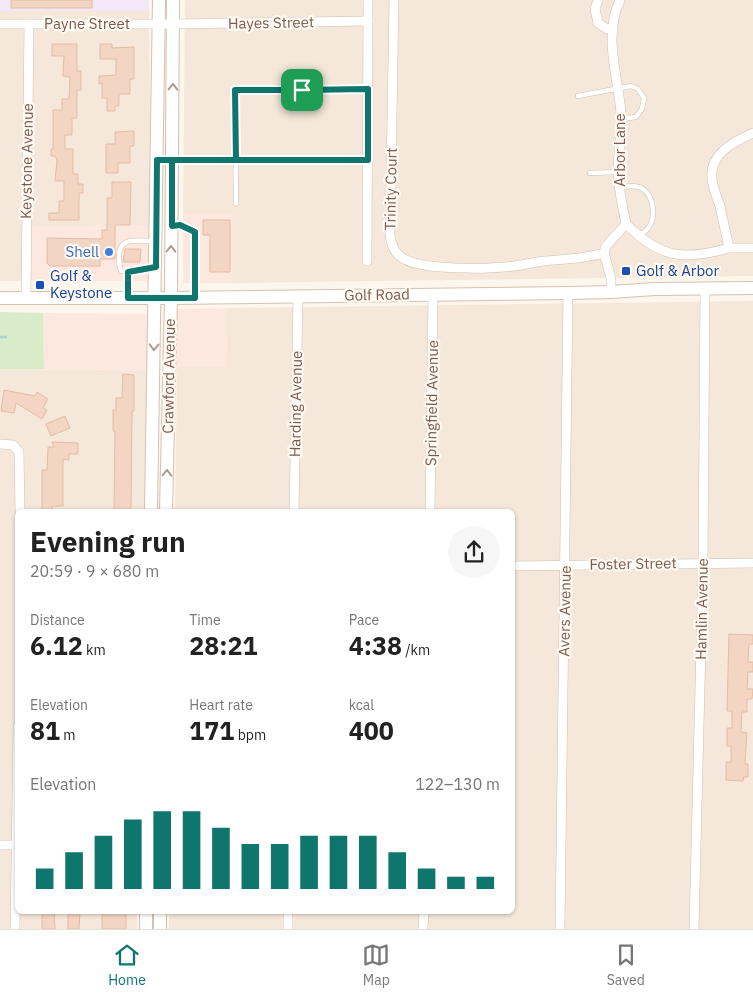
<!DOCTYPE html>
<meta charset="utf-8">
<style>
body{margin:0;font-family:"IBM Plex Sans",sans-serif;background:#f6f6f6;color:#222;height:100vh;display:flex;flex-direction:column;font-size:19px;white-space:nowrap}
*{box-sizing:border-box;margin:0}
p{font-size:16px;color:#767676}
.icon{flex:none;width:28px;height:28px;fill:none;stroke:currentColor;stroke-width:2;stroke-linecap:round;stroke-linejoin:round}
.map{position:relative;flex:1;overflow:hidden}
.panel{position:absolute;left:15px;top:509px;width:500px;height:405px;display:flex;flex-direction:column;background:#fff;border-radius:8px;box-shadow:0 1px 4px #0004}
.panel>*{flex:none}
.pin{position:absolute;display:grid;place-items:center;width:42px;height:42px;color:#fff;margin:-21px;border-radius:10px;box-shadow:0 2px 8px #0006}
.round{display:grid;place-items:center;flex:none;width:52px;height:52px;border-radius:26px;background:#f6f6f6}
.overview{display:flex;align-items:center;justify-content:space-between;height:85px;padding:0 15px}
h1{font-size:28px;font-weight:700;line-height:38px}
.metrics{display:grid;grid-template-columns:repeat(3,1fr);gap:8px;height:85px;padding:5px 15px}
.metrics div{display:grid;align-content:center}
.metrics b{font-size:25px;font-weight:700}
.metrics small{font-size:14px;font-weight:400}
.metrics p{font-size:14px}
.chart{height:140px;padding:10px 15px}
.chart p{display:flex;justify-content:space-between}
.chart svg{width:100%;height:90px;margin-top:5px;stroke:#0f766e;stroke-width:6}
.dock{display:flex;justify-content:space-around;align-items:center;height:70px;border-top:1px solid #e0e0e0;background:#fff;font-size:14px;color:#767676}
.dock a{display:grid;justify-items:center;gap:2px}
.dock .current{color:#0f766e}
.map>svg:first-child{display:block}
</style>
<div class="map">
<svg width="753" height="929" viewBox="0 0 753 929">
<rect width="100%" height="100%" fill="#fdf6ec"/>
<g fill="#f5e8da">
<path d="M185,0H753V276L232,283V214H183Z"/>
<path d="M0,11H149L151,225L25,281H0Z"/>
<path d="M753,301V929H169V911H512V511H175L177,367H227L226,308Z"/>
<path d="M0,369L148,370L145,511H18V911H137V929H0Z"/>
</g>
<g fill="#fde8e0">
<path d="M232,213V283H183V214Z"/>
<path d="M151,225V275L146,281H25V226Z"/>
<path d="M226,308L227,367H177V309Z"/>
<path d="M43,313L147,314L148,370L44,369Z"/>
</g>
<rect fill="#f3e8fa" x="0" y="0" width="149" height="11"/>
<path fill="#d8ecc9" d="M0,312L43,313L44,369H0Z"/>
<g fill="none" stroke-linecap="round" stroke-linejoin="round">
<path stroke="#a5d3da" stroke-width="2.5" d="M0,337H6"/>
</g>
<g fill="#f3d5c3" stroke="#e6bba3">
<rect x="11" y="0" width="81" height="8"/>
<path d="M52,44H77V71H81V90H77V118H72V135H65V149H73V174H78V184H83V193H79V220H49V213H59V201H64V181H55L57,160L55,156H51V149H53V110H62V99H69L70,77L63,76L64,56H52Z"/>
<path d="M100,44H112V48L134,47V79H130V94H119V106H115V111H107V98H102V83L99,84V76L116,75V59H100Z"/>
<path d="M134,131V146H130V163H118V173H106V144H115V132Z"/>
<path d="M112,182H131L130,225H115V259H100V266H50L47,263V238L102,239V230H107V198H112Z"/>
<path d="M203,220H230V272H210V235H203Z"/>
<path d="M125,249H141L140,262H123Z"/>
<path d="M123,374L134,375V411H132L131,506L130,510L114,511L115,431H113V410H116V398H122Z"/>
<path d="M4,390L35,396L37,392L48,399L43,408L47,410L42,419L16,403L14,413L1,411Z"/>
<path d="M65,416L70,428L51,436L46,424Z"/>
<path d="M52,442L78,443V454H69V460L63,459V506H52V511H42V470H47L48,447H54Z"/>
<path d="M729,634L753,635V644H749L748,662H753V672H748L747,689H753L752,699H747V712H742L741,732L747,733L745,764H748V777H744L743,781L726,780V762H731V746H727V728H732V711H727Z"/>
<path d="M42,911H54L55,929H42Z"/>
<path d="M68,911H80L79,929H68Z"/>
<path d="M126,912V929H102V913Z"/>
</g>
<g fill="none" stroke-linecap="round" stroke-linejoin="round">
<defs>
<g id="lane">
<path d="M578,96L631,86L638,89L644,98L642,109L636,117L621,119"/>
<path d="M590,173L618,172"/>
<path d="M619,187C627,187 637,184 643,189C654,197 656,216 649,227C647,230 643,233 640,235"/>
<path d="M236,204L235,90L368,89"/>
<path d="M173,226L180,225L195,232V296"/>
<path d="M129,272L154,267"/>
<path d="M128,297L129,272L121,271C119,265 119,261 119,255C120,236 139,241 153,241"/>
</g>
<g id="street">
<path d="M394,0L390,234C391,243 393,252 401,257C419,271 490,269 514,266C524,265 534,262 544,261C566,259 583,259 604,253"/>
<path d="M598,0L595,9L598,23L607,29H612"/>
<path d="M0,24H173L368,21"/>
<path d="M157,160H368"/>
<path d="M626,224C660,258 683,261 729,248C726,234 723,220 720,206C717,198 713,188 712,179C709,154 733,142 753,133"/>
<path d="M729,248H753"/>
<path d="M367,261L368,0"/>
<path d="M611,292V278L604,253L606,246L626,224C623,207 618,189 618,171C618,152 623,132 621,113C618,75 603,37 620,0"/>
<path d="M26,298L29,24"/>
<path d="M0,444L13,445L19,452L20,511"/>
<path d="M294,511L298,296"/>
<path d="M430,511L433,295"/>
<path d="M512,566L753,563"/>
<path d="M0,845H18"/>
<path d="M15,929L18,726"/>
<path d="M288,929V911"/>
<path d="M423,929L424,911"/>
<path d="M560,929L568,293"/>
<path d="M694,929L703,564L705,288"/>
</g>
<g id="secondary">
<path d="M0,298H171L568,293L611,292L655,289L753,288"/>
<path d="M151,511L159,0"/>
<path d="M166,511L171,298L173,0"/>
<path d="M146,929V911"/>
<path d="M160,929V911"/>
</g>
</defs>
<use href="#lane" stroke="#d1beb0" stroke-width="5.5"/>
<use href="#street" stroke="#d1beb0" stroke-width="10"/>
<use href="#secondary" stroke="#d6c0b0" stroke-width="14"/>
<use href="#lane" stroke="#fff" stroke-width="4.5"/>
<use href="#street" stroke="#fff" stroke-width="9"/>
<use href="#secondary" stroke="#fff" stroke-width="12"/>
</g>
<defs><path id="oneway-chevron" d="M-2-3.5L2.5 0L-2 3.5" fill="none" stroke-width="1.6" stroke-linecap="round" stroke-linejoin="round" transform="scale(1.25)"/></defs>
<g stroke="#af9d94">
<use href="#oneway-chevron" transform="translate(173 87) rotate(-89)"/>
<use href="#oneway-chevron" transform="translate(171 249) rotate(-89)"/>
<use href="#oneway-chevron" transform="translate(154 347) rotate(91)"/>
<use href="#oneway-chevron" transform="translate(167 473) rotate(-89)"/>
</g>
<g fill="none" stroke-linecap="round" stroke-linejoin="round">
<defs>
<path id="route" d="M302,90H235L236,160H157L156,267L128,272V298H195V232L180,225L172,226V160H368V89L302,90"/>
</defs>
<use href="#route" stroke="#fff" stroke-width="10"/>
<use href="#route" stroke="#0f766e" stroke-width="6"/>
</g>
<circle fill="#3f7fe0" stroke="#fffaf3" stroke-width="2" cx="109" cy="252" r="5"/>
<g fill="#1a4fb4" stroke="#fffaf3" stroke-width="2">
<rect x="621" y="266" width="10" height="10" rx="2.5"/>
<rect x="35" y="280" width="10" height="10" rx="2.5"/>
</g>
<g text-anchor="middle" stroke-width="4.5" stroke-linejoin="round" paint-order="stroke">
<g font-size="15" fill="#7a5c4d" stroke="#fffaf3">
<text transform="translate(271 23) rotate(-1)" y="5">Hayes Street</text>
<text x="87" y="29">Payne Street</text>
<text transform="translate(620 150) rotate(-90)" y="5">Arbor Lane</text>
<text transform="translate(27 161) rotate(-89)" y="5">Keystone Avenue</text>
<text transform="translate(391 189) rotate(-89)" y="5">Trinity Court</text>
<text transform="translate(377 295) rotate(-1)" y="5">Golf Road</text>
<text transform="translate(169 376) rotate(-89)" y="5">Crawford Avenue</text>
<text transform="translate(432 403) rotate(-89)" y="5">Springfield Avenue</text>
<text transform="translate(296 404) rotate(-89)" y="5">Harding Avenue</text>
<text transform="translate(633 564) rotate(-1)" y="5">Foster Street</text>
<text transform="translate(702 609) rotate(-89)" y="5">Hamlin Avenue</text>
<text transform="translate(565 611) rotate(-89)" y="5">Avers Avenue</text>
</g>
<g font-size="15" fill="#366cbe" stroke="#fffaf3" text-anchor="end">
<text x="99" y="257">Shell</text>
</g>
<g font-size="15" fill="#164399" stroke="#fffaf3" text-anchor="start">
<text x="636" y="276">Golf &amp; Arbor</text>
<text x="50" y="281">Golf &amp;<tspan x="50" dy="17">Keystone</tspan></text>
</g>
</g>
</svg>
<div class="pin" style="left:302px;top:90px;background:#1e9e55"><svg class="icon" aria-label="arrive" viewBox="0 0 24 24"><path d="M6 21V4h12l-3 4 3 4H6"/></svg></div>
<section class="panel">
<div class="overview"><div><h1>Evening run</h1><p>20:59 · 9 × 680 m</p></div><a class="round"><svg class="icon" aria-label="share" viewBox="0 0 24 24"><path d="M12 15V3M7 8l5-5 5 5M5 13v7h14v-7"/></svg></a></div>
<div class="metrics">
<div><p>Distance</p><b>6.12<small> km</small></b></div>
<div><p>Time</p><b>28:21</b></div>
<div><p>Pace</p><b>4:38<small> /km</small></b></div>
</div>
<div class="metrics">
<div><p>Elevation</p><b>81<small> m</small></b></div>
<div><p>Heart rate</p><b>171<small> bpm</small></b></div>
<div><p>kcal</p><b>400</b></div>
</div>
<div class="chart"><p><span>Elevation</span>122–130 m</p>
<svg viewBox="0 0 160 44" preserveAspectRatio="none"><path d="M5 44V34M15 44V26M25 44V18M35 44V10M45 44V6M55 44V6M65 44V14M75 44V22M85 44V22M95 44V18M105 44V18M115 44V18M125 44V26M135 44V34M145 44V38M155 44V38"/></svg>
</div>
</section>
</div>
<nav class="dock">
<a class="current"><svg class="icon" aria-label="home" viewBox="0 0 24 24"><path d="M3 11l9-7 9 7M6 9v11h12V9"/></svg>Home</a>
<a><svg class="icon" aria-label="map" viewBox="0 0 24 24"><path d="M3 6l6-2 6 2 6-2v14l-6 2-6-2-6 2zM9 4v14M15 6v14"/></svg>Map</a>
<a><svg class="icon" aria-label="saved" viewBox="0 0 24 24"><path d="M7 4h10v16l-5-4-5 4z"/></svg>Saved</a>
</nav>
